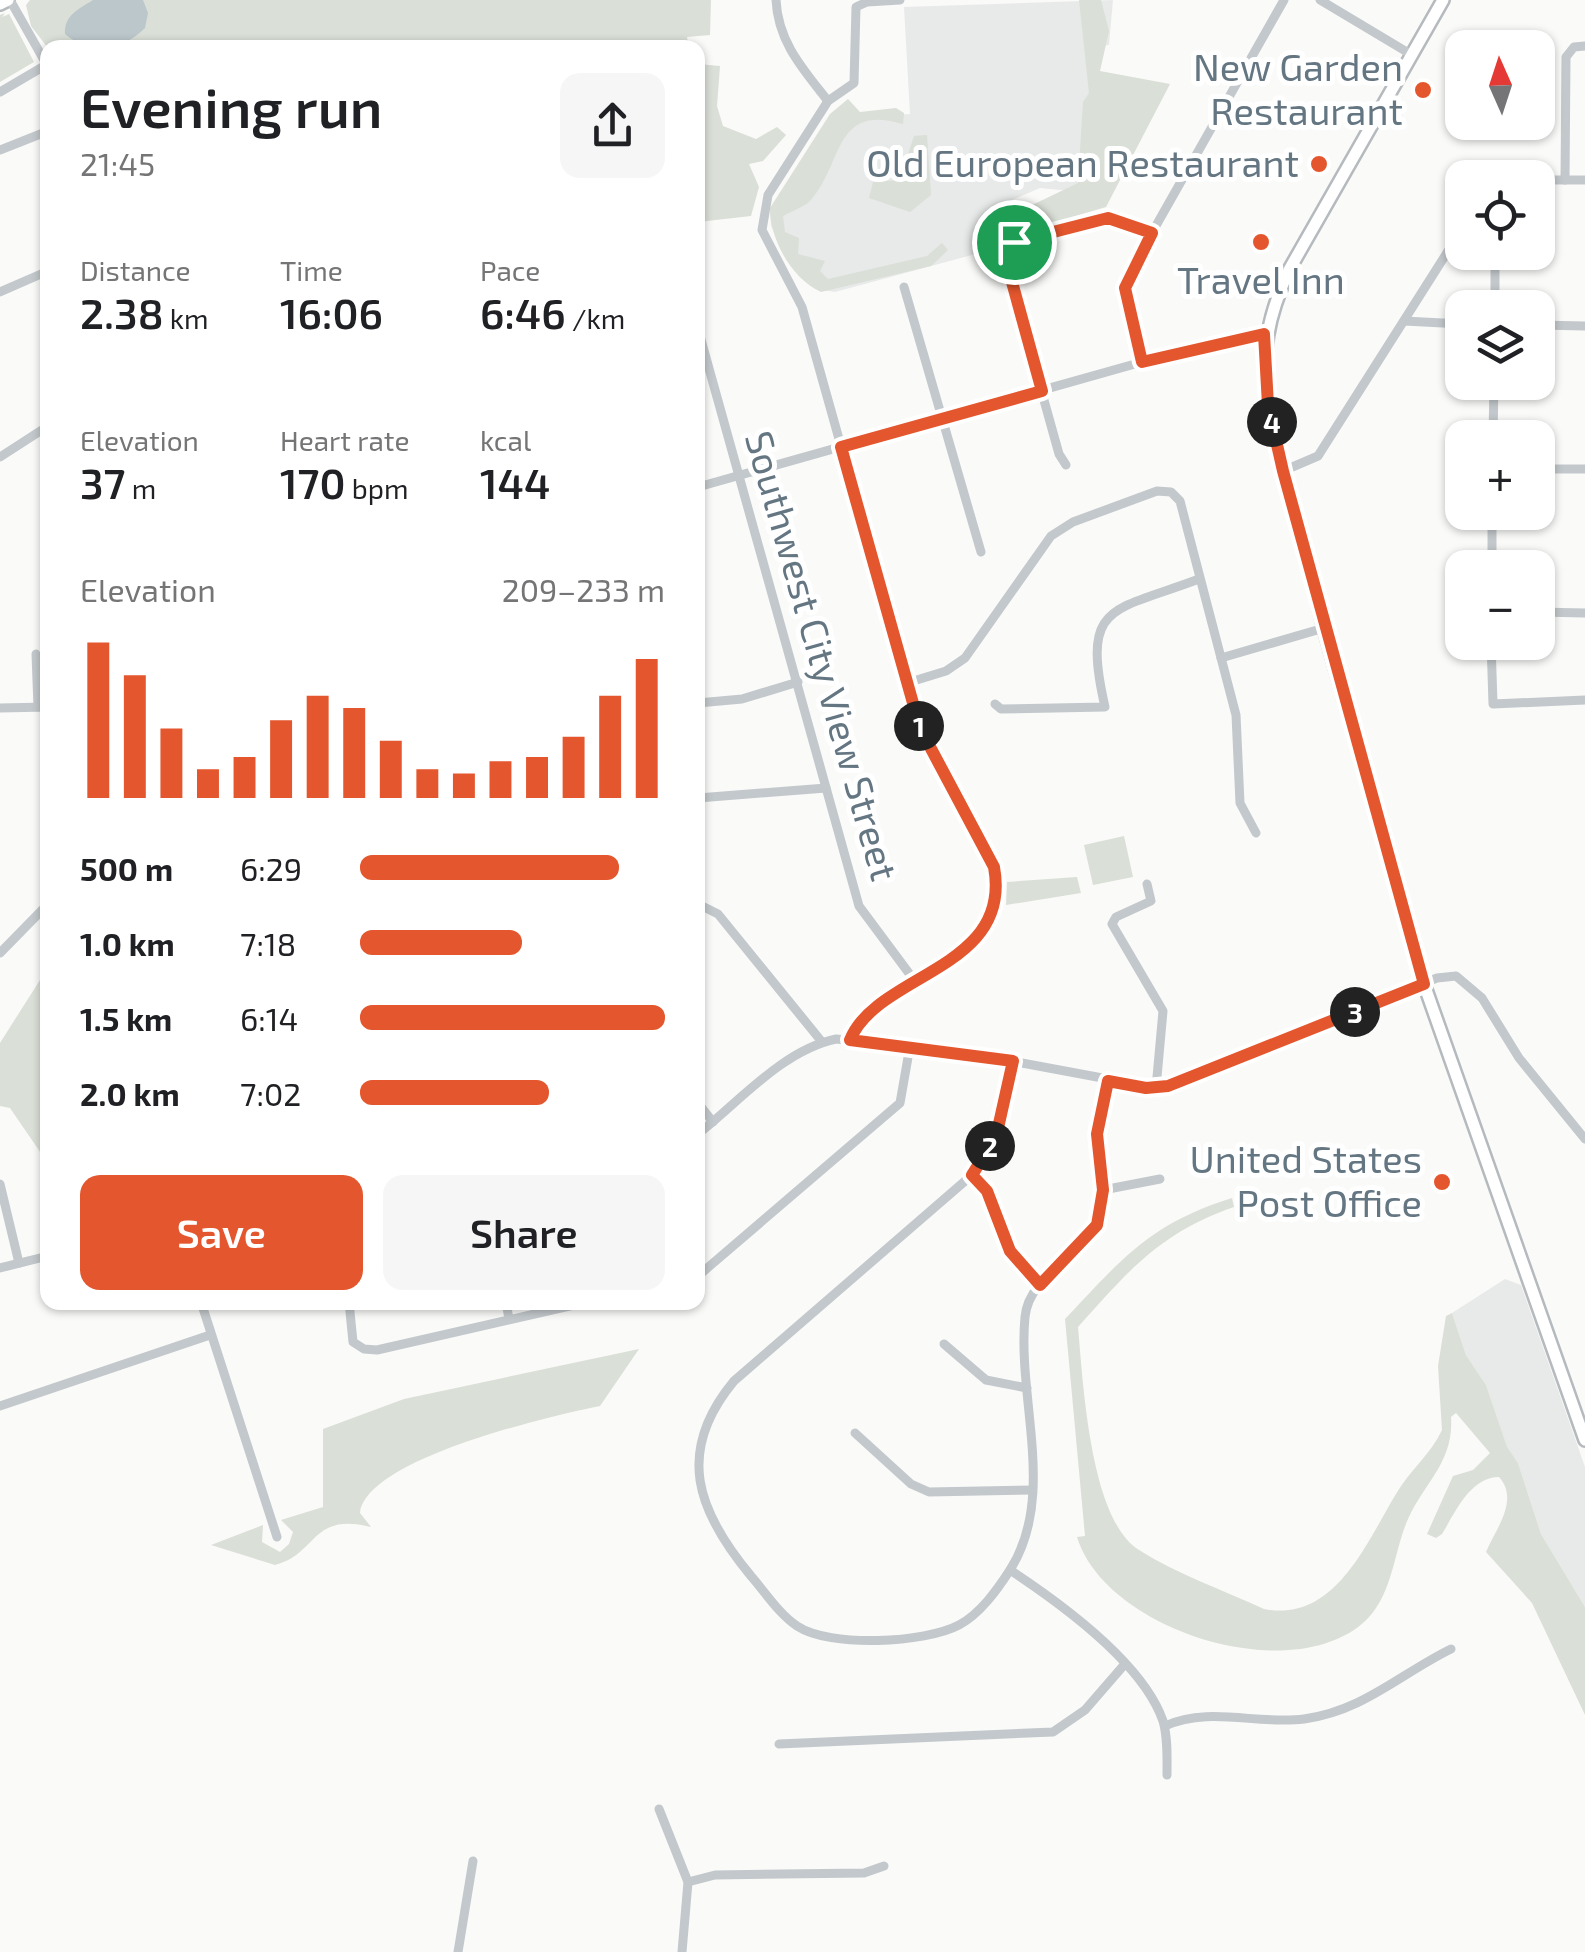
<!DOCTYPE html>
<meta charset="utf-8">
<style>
body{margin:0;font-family:"Exo 2",sans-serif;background:#f6f6f6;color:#202124;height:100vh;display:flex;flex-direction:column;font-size:38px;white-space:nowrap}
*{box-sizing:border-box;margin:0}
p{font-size:32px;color:#757577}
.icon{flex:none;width:55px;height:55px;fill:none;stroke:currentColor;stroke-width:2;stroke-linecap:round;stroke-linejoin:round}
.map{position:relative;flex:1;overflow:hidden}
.drawer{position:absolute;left:40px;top:40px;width:665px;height:1270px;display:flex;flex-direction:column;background:#fff;border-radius:20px;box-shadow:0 2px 8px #0004}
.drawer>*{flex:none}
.needle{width:65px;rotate:357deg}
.fabs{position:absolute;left:1445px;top:30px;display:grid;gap:20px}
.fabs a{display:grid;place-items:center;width:110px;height:110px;border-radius:20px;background:#fff;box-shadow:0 2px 8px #0004;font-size:50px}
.pin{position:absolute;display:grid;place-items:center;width:85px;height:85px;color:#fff;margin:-42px;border:5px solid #fff;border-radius:50%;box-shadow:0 2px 10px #0007}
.km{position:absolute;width:50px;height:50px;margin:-25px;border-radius:50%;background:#222;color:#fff;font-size:28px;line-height:50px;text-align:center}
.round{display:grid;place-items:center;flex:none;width:105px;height:105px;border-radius:20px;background:#f6f6f6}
.head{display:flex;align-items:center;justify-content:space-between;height:170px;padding:0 40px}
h1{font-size:55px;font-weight:600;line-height:75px}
.figures{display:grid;grid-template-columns:repeat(3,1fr);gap:15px;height:170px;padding:10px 40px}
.figures div{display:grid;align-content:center}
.figures b{font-size:42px;font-weight:600}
.figures small{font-size:28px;font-weight:400}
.figures p{font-size:28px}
.chart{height:280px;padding:20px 40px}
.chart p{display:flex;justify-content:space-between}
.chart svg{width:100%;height:180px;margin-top:10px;stroke:#e4572e;stroke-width:6}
.cta{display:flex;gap:20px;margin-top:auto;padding:20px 40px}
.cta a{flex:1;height:115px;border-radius:20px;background:#e4572e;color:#fff;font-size:40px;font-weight:600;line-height:115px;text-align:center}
.cta a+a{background:#f6f6f6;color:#202124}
ul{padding:0 40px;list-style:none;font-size:32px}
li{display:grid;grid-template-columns:160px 120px 1fr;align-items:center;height:75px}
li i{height:25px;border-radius:12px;background:#e4572e}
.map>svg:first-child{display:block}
</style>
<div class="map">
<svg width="1585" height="1952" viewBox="0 0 1585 1952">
<rect width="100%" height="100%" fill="#fafaf8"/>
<g fill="#e8e9e9">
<path d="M1113,0L1109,45L1091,47V92L1080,181L1070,191L1040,188L998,206L990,216L994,249L835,292L817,289L781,246L771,226L770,211L828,119L910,114L904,7Z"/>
<path d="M1505,1279L1521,1285L1585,1467V1607L1541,1534L1518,1463L1507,1448L1486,1385L1466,1355L1452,1313Z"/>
</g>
<g fill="#dadfd7">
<path d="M30,0H711L710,35L687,37L689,48H48L31,26L26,5Z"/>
<path d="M1079,0H1101L1109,31L1100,71L1170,84L1106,207L1004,237L1003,219L1078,183L1083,102L1089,93Z"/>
<path d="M5,13L2,17L9,14L34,62L0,82V15Z"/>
<path d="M698,64L720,66L717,106L723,126L756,139L777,127L786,135L763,161L749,164L759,187L751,216L698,222Z"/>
<path d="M848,99L860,112L896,108L904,113L903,124C833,103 844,163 810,201C804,207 791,211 783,216L785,232L799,238L798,254L825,261L820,271L828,279L927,256L942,243L948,250L931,266L821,292C792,279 770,240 770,208L830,114Z"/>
<path d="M927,135L931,195L910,212L869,198L873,182L900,180L899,158L907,157L914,136Z"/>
<path d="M1124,836L1133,877L1093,885L1084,845Z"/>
<path d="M1077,877L1081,893L1006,905L1007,882Z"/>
<path d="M47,969V1162L10,1108L0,1106V1043Z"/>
<path d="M1232,1198L1234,1207C1161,1232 1128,1271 1078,1327C1083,1381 1090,1520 1139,1550C1177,1574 1223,1590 1264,1609C1335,1623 1366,1543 1396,1494C1409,1471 1431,1454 1442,1430L1438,1366L1446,1316L1452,1313L1466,1355L1486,1385L1507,1447L1518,1463L1541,1534L1585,1607V1715L1532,1603L1486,1552C1495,1530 1520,1500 1499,1477C1470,1477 1455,1513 1442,1534L1436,1538L1427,1534L1453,1476L1473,1470L1490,1453L1456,1413L1451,1417C1454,1462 1425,1482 1408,1519C1393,1553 1393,1597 1363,1623C1288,1688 1105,1629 1077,1537L1085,1536L1065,1319C1122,1259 1149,1224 1232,1198Z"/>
<path d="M639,1349L600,1406C551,1416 367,1458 360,1513L371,1527C310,1512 318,1554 275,1565L211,1545L263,1525L262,1542L280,1552L289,1544L293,1532L281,1520L323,1507V1429L404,1399Z"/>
</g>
<path fill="#bbc7cb" d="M93,0H143L148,13L145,28C122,51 91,56 65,34C64,15 79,9 93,0Z"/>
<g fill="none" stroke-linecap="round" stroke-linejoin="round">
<defs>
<g id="major">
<path d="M1443,0L1289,270C1267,318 1261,353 1268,405L1324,628L1424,984L1585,1440"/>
<path d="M0,4L8,0"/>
</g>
</defs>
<use href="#major" stroke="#b5babe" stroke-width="16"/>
<g stroke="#c3c8cc" stroke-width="9">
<path d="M10,0L48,67"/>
<path d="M776,0C778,42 803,69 828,101"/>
<path d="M1320,0L1412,55"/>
<path d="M0,92L46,65"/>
<path d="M0,150L48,131"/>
<path d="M1538,180H1585"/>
<path d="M1565,180L1566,57L1574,47L1585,46"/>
<path d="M904,287L981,552"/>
<path d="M0,292L48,271"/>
<path d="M1495,308V252"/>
<path d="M1404,321L1462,324"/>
<path d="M1538,325L1585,326"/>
<path d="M698,329L859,906L917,984"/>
<path d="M1142,362L1126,305L1132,268L1284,0"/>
<path d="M1493,438L1494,382"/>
<path d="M0,457L48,426"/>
<path d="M1066,465L1059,454L1003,253L1013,242L1108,218L1152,233"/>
<path d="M1538,469H1585"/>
<path d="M1283,471L1318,456L1462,229"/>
<path d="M698,487L1142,362L1264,334"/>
<path d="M1492,568V512"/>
<path d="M1538,612L1585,613"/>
<path d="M1491,642L1493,704L1585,700"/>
<path d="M36,654L38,707"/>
<path d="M1221,658L1324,628"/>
<path d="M907,683L946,671L965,658L1051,536L1073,522L1157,491L1171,492L1180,501L1236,715L1240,803L1256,833"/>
<path d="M698,703L742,699L798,682"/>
<path d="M995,704L1001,709L1105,707C1081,602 1112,612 1199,579"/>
<path d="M0,708L48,707"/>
<path d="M698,798L826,788"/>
<path d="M1147,884L1151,901L1116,917L1112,924L1163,1011L1156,1088"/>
<path d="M698,904L718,914L822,1042"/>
<path d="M0,953L48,904"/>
<path d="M850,1041C876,973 1014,970 994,867L920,728L802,307L762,230L768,195L828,101L854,83L856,7L867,2L900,0"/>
<path d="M1013,1061L996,1137L972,1175L734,1381C675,1452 697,1511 751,1576C765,1592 779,1614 797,1626C830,1648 925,1643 959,1625C980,1614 997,1590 1010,1570C1057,1496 1017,1399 1025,1317C1029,1274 1082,1260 1098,1223C1109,1197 1097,1168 1097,1141C1097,1121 1104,1100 1108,1081"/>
<path d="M698,1103L713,1122"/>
<path d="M698,1134C739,1102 783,1050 836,1039L963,1052L1156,1088L1437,978L1456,976L1482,998L1519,1058L1585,1139"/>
<path d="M972,1175L987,1191L1010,1251L1039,1285"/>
<path d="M0,1184L19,1263"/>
<path d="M1103,1190L1160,1179"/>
<path d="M0,1268L48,1256"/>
<path d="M698,1276L900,1103L910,1046"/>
<path d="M201,1302L277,1537"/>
<path d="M349,1302L353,1342L364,1349L377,1350L587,1302"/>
<path d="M506,1302L509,1319"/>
<path d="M944,1344L986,1380L1027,1388"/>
<path d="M0,1406L210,1335"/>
<path d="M855,1433L911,1484L929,1492L1032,1490"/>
<path d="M1010,1570C1060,1603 1143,1663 1163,1721C1168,1738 1167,1758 1167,1775"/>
<path d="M1165,1726C1209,1706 1257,1725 1304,1719C1363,1711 1400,1674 1451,1649"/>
<path d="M779,1744L1053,1732L1085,1710L1124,1665"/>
<path d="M659,1809L688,1882L682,1952"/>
<path d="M688,1882L715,1875L864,1873L884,1866"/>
<path d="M458,1952L473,1861"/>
</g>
<use href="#major" stroke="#fff" stroke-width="11"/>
</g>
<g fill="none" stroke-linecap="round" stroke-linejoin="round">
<defs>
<path id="route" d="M1108,218L1152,233L1125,288L1142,362L1264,334L1268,405L1283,471L1424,984L1168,1086L1146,1088L1108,1081L1097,1134L1103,1190L1097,1225L1040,1285L1010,1251L987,1191L972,1175L996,1137L1013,1061L850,1040C877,973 1013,970 994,867L920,728L841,447L1042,391L1004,253L1014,242Z"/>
</defs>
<use href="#route" stroke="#fff" stroke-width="20"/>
<use href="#route" stroke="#e4572e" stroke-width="12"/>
</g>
<g fill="#e4572e" stroke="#fff" stroke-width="4">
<circle cx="1423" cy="90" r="10"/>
<circle cx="1319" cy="164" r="10"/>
<circle cx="1261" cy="242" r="10"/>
<circle cx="1442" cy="1182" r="10"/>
</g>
<g text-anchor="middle" stroke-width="10" stroke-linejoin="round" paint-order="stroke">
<g font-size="38" fill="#657683" stroke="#fff" text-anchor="end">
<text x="1403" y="81">New Garden<tspan x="1403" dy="44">Restaurant</tspan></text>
<text x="1299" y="177">Old European Restaurant</text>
<text x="1261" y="294" text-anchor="middle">Travel Inn</text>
<text x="1422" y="1173">United States<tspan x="1422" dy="44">Post Office</tspan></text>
</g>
<g font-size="38" fill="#657683" stroke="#fff">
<text transform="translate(821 656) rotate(74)" y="13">Southwest City View Street</text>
</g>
</g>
</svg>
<div class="fabs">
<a><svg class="needle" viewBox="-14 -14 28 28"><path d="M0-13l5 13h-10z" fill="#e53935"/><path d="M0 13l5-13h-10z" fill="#757577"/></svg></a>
<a><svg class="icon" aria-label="locate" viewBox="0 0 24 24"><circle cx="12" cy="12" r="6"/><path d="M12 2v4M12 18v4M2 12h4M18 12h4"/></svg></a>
<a><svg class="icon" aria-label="layers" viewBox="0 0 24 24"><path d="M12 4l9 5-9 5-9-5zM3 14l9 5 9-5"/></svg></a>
<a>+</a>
<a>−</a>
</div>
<div class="pin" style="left:1014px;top:242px;background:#1e9e55"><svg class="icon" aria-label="arrive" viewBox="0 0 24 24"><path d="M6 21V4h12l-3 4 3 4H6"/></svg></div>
<b class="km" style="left:919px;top:726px">1</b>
<b class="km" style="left:990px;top:1146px">2</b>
<b class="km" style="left:1355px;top:1012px">3</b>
<b class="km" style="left:1272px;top:422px">4</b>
<section class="drawer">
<div class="head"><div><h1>Evening run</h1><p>21:45</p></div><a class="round"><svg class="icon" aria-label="share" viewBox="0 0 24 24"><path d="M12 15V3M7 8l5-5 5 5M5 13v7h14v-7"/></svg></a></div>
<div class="figures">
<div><p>Distance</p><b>2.38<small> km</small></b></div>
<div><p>Time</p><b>16:06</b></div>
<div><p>Pace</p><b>6:46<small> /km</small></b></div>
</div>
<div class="figures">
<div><p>Elevation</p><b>37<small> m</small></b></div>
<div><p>Heart rate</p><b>170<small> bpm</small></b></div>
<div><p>kcal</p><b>144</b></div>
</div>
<div class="chart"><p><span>Elevation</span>209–233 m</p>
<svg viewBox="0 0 160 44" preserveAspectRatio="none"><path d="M5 44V6M15 44V14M25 44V27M35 44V37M45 44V34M55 44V25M65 44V19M75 44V22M85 44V30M95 44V37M105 44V38M115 44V35M125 44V34M135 44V29M145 44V19M155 44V10"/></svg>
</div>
<ul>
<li><b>500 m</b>6:29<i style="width:85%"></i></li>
<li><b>1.0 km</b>7:18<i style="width:53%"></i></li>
<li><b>1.5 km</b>6:14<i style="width:100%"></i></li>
<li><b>2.0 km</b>7:02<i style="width:62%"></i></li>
</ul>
<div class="cta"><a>Save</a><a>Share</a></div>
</section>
</div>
